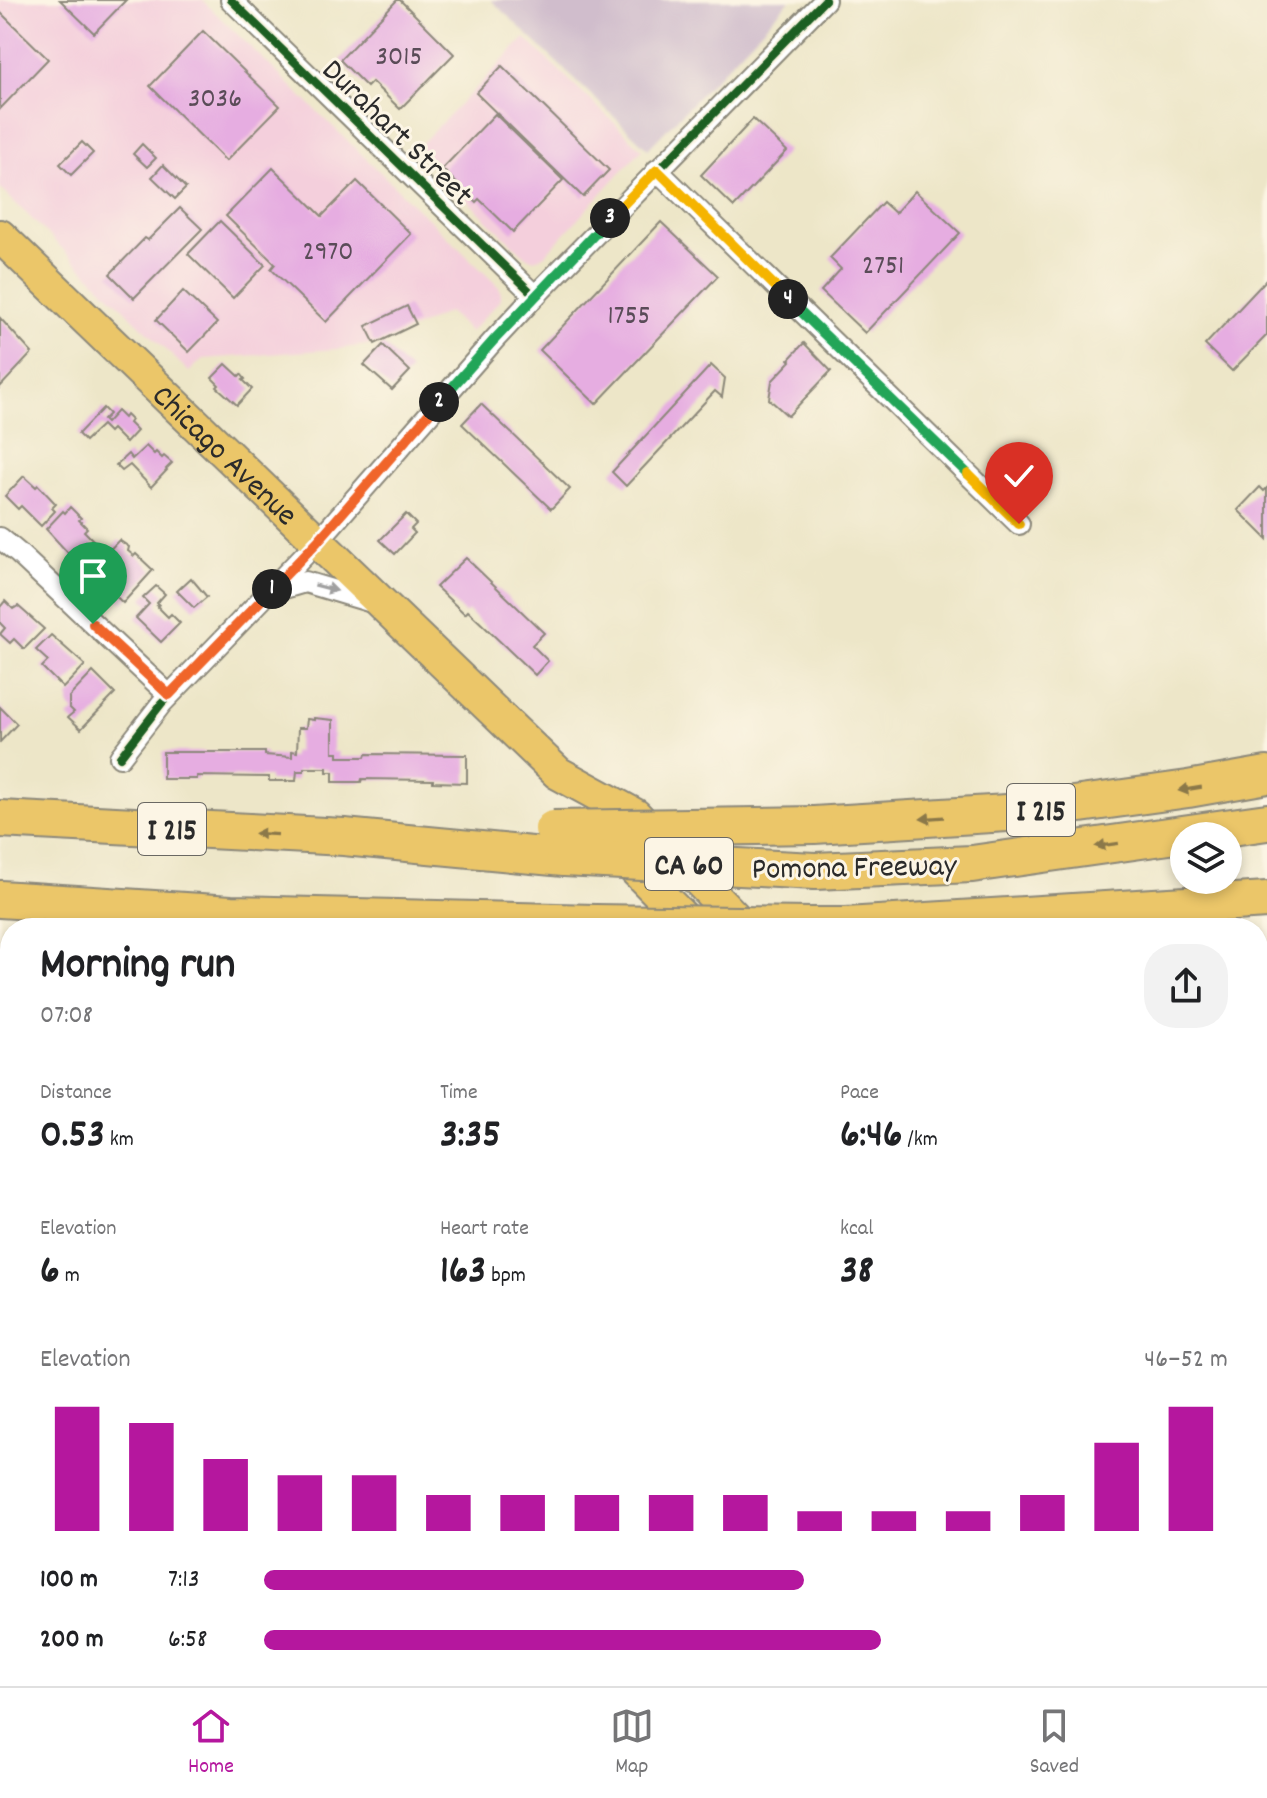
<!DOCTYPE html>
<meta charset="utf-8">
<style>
body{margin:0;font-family:Dekko,sans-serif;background:#f2f2f2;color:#202124;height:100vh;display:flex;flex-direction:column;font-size:30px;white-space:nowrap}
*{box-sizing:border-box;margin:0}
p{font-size:26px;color:#757577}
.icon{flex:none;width:44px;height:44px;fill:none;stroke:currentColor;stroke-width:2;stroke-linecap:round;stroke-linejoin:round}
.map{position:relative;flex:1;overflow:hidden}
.side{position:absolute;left:0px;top:918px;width:1268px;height:768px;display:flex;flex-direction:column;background:#fff;border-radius:32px 32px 0 0;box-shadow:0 4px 12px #0003}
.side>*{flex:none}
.fabs{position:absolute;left:1170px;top:822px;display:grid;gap:16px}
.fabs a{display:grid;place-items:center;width:72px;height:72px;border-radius:50%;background:#fff;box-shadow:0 4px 12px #0003;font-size:40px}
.pin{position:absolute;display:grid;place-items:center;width:68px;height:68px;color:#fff;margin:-82px -34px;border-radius:50% 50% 50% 0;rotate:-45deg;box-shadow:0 0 8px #0007}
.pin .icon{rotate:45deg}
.km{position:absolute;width:40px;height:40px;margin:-20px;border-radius:50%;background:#222;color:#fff;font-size:22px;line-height:40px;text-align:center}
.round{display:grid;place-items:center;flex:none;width:84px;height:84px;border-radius:32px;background:#f2f2f2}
.head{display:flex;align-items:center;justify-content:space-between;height:136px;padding:0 40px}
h1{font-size:44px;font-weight:700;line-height:60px}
.stats{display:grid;grid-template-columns:repeat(3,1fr);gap:12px;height:136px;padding:8px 40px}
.stats div{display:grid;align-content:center}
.stats b{font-size:40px;font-weight:700}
.stats small{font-size:22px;font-weight:400}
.stats p{font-size:22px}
.chart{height:224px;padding:16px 40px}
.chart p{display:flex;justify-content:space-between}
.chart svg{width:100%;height:144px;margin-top:8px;stroke:#b5179e;stroke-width:6}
ul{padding:0 40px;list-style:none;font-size:26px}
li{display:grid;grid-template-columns:128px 96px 1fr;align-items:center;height:60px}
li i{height:20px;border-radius:10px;background:#b5179e}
.dock{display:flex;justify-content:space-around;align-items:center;height:112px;border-top:2px solid #e0e0e0;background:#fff;font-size:22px;color:#757577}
.dock a{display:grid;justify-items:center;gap:4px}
.dock .on{color:#b5179e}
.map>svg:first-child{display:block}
</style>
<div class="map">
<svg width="1267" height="1686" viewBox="0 0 1267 1686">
<rect width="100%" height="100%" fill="#fcf5e5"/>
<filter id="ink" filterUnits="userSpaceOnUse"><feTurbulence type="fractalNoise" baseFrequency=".0125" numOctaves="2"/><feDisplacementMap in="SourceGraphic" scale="16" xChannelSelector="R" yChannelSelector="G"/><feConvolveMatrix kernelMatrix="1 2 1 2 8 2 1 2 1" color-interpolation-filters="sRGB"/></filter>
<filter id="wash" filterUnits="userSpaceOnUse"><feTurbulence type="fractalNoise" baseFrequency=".006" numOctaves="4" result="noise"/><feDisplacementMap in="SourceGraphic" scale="32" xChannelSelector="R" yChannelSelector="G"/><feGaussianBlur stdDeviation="1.8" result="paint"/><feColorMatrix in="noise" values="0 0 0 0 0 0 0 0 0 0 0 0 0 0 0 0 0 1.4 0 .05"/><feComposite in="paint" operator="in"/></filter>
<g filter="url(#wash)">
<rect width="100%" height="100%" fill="#ede6c8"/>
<g fill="#f4cfdc">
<path d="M0,0H202L499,287L501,294L500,300L470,332L448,312L383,343L337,349L203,359L189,372L0,188Z"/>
<path d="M525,38L642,149L545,255L534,260L525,256L415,150Z"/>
<path d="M1267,1063V1410L1258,1401V1073Z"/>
<path d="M1258,1508L1267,1517V1686H665L674,1676H1258Z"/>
</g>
<path fill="#d0bdcc" d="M491,0H790L648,149Z"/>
<g id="blocks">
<g fill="#e6ade1">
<path d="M60,0H126L94,33Z"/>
<path d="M397,0H400L454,54L400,109L372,82L367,87L340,60Z"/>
<path d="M0,12L48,59L0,109Z"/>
<path d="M203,31L280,106L226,161L150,86Z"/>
<path d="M502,66L609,170L583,197L476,93Z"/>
<path d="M495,114L563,180L513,232L479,199L476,202L442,169Z"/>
<path d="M753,119L787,151L734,207L701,175Z"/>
<path d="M82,142L93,153L71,175L60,164Z"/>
<path d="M142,144L156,158L147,167L133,154Z"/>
<path d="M163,165L186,188L175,199L152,177Z"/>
<path d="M273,168L322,216L357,181L411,234L326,322L271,269L275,264L226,216Z"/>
<path d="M915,191L960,233L865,333L821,291L841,269L830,258L883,202L895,213Z"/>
<path d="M180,208L202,229L134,298L110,274L145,238L148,240Z"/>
<path d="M220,221L265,265L233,298L188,254Z"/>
<path d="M661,222L718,276L596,404L540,350Z"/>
<path d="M1267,279V335L1232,371L1205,345Z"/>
<path d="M183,291L217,323L189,352L156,320Z"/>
<path d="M407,306L416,324L375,344L366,326Z"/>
<path d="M0,318L32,353L0,387Z"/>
<path d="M804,343L831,371L788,416L769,399L772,381L791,361L789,359Z"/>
<path d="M383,345L410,371L392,390L364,365Z"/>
<path d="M226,364L239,376L241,374L245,379L243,380L252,389L237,405L217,387L219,385L212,378Z"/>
<path d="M711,365L725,378L722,397L715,391L626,486L612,472Z"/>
<path d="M481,404L570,489L551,509L462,424Z"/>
<path d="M103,408L109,414L103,420L106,423L117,411L124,418L126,415L131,420L129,423L137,431L126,443L112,429L109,432L102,425L85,441L78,434Z"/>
<path d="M146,446L154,454L156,452L162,458L164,456L172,463L166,469L167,470L151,487L130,465L122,471L116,465L128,454L132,459Z"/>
<path d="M24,476L36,487L38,485L56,504L52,508L55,511L41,526L21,506L18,509L5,496Z"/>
<path d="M1260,487L1264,491L1267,488V539L1238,510Z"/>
<path d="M70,507L81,518L79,520L87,528L84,531L93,540L91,542L96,547L79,565L46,529L63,511L65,513Z"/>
<path d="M406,514L416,524L411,529L415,533L395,554L380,540Z"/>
<path d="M119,540L129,547L128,551L134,556L136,554L153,570L123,603L105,586L116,574L113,571L108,576L96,564Z"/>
<path d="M466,558L544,633L532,645L548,661L535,675L468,611L465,614L436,587Z"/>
<path d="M191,578L207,597L194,608L177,591Z"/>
<path d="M156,586L165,594L157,603L159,605L157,606L168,617L171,614L180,623L161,642L136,618L149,604L143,598Z"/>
<path d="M5,601L13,609L18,606L44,629L24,649L14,639L10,643L0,634L5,628L0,623V607Z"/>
<path d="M51,635L85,665L63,688L42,667L48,661L36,650Z"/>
<path d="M93,672L115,694L81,729L68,717L74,712L69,707V697Z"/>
<path d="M0,707L17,724L0,742Z"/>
<path d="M314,718L333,720V752H338V757H365L366,754L467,755V783L433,782V780L362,779L361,782H333V772H327V768H304V771H297L296,781H269V777L197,776V779H163V752H265V755L292,757V751L297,752L298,728H306L307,719L314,720Z"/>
<path d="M1258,1110L1267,1118V1178L1258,1170Z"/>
<path d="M0,1121L10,1131V1152L7,1154L0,1147Z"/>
<path d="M10,1361V1387L3,1393L0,1390V1371Z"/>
<path d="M0,1442L10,1452V1478L0,1469Z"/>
<path d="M10,1554V1580L4,1587L0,1583V1564Z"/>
<path d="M1258,1657L1267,1666V1686H1123L1113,1676H1258Z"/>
<path d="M105,1676H132L122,1686H104L100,1682Z"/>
<path d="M273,1676H285L292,1683L289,1686H264Z"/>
<path d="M385,1676H397L404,1682L400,1686H375Z"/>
<path d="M493,1676H506L517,1686H490L487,1683Z"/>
<path d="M803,1676H917L921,1680L915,1686H818L813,1681L811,1684Z"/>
</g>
</g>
</g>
<g filter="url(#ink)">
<use href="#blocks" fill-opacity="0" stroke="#8c887a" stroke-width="2"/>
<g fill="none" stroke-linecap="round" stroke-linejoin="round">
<defs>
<g id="minor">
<path d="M231,0L535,296"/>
<path d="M657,170L1019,524"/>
<path d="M0,538L18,553L169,695"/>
<path d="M271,592L305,582L375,603"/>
<path d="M120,757L162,703L317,542L494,340L535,296L825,0"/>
<path d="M0,1650L10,1659"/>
<path d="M31,1676L42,1686"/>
</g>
<g id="secondary">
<path d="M1258,1025L1267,1016"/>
<path d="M619,1686L629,1676"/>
</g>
<g id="primary">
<path id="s1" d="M0,236L558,773L635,815L745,928"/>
<path d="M614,848L693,928"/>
<path d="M1258,1435L1267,1444"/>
<path d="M1258,1482L1267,1491"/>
</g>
<g id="motorway">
<path d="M0,819L344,837L564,858"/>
<path d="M814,825L1023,812L1188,789L1267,775"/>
<path d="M815,871L972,864L1267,822"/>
<path d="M0,899L231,914L595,923"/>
<path d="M812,926H846L1267,900"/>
<path d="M1258,973L1267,972"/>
</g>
</defs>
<use href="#minor" stroke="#8c887a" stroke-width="24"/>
<use href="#secondary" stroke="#8c887a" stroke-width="32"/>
<use href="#primary" stroke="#8c887a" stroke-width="36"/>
<use href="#motorway" stroke="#8c887a" stroke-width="40"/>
<use href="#minor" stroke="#fff" stroke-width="20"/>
<use href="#secondary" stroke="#f7e8c3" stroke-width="28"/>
<use href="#primary" stroke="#ebc669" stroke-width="32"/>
<use href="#motorway" stroke="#ebc669" stroke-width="36"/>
<defs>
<g id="motorway-bridge">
<path d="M553,829L814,825"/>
<path d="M564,858L815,871"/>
<path d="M595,923L812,926"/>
</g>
</defs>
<use href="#motorway-bridge" stroke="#8c887a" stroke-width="40" stroke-linecap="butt"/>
<use href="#motorway-bridge" stroke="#ebc669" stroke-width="36"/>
<defs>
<g id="cycleway">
<path d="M231,0L535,296"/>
<path d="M657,170L1019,524"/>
<path d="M120,757L162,703L317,542L494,340L535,296L825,0"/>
</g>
</defs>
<use href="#cycleway" stroke="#fcf5e5" stroke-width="13"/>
<use href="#cycleway" stroke="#1b5e20" stroke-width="8"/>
</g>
<defs><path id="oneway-solid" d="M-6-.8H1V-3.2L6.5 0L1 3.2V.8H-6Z" transform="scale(2)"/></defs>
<use fill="#a0a0a0" href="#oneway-solid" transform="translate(326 588) rotate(15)"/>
<g fill="#8b784a">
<use href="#oneway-solid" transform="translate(1190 789) rotate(171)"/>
<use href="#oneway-solid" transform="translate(932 818) rotate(176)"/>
<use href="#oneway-solid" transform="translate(266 834) rotate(-177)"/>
<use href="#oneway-solid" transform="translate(1107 845) rotate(172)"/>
</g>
</g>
<g fill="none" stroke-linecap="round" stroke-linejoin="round" filter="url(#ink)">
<defs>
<path id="split-1" d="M93,624L169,695L272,589"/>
<path id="split-2" d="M272,589L317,542L439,402"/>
<path id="split-3" d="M439,402L494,340L610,218"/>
<path id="split-4" d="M610,218L657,170L788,299"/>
<path id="split-5" d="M788,299L968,474"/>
<path id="split-6" d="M968,474L1019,524"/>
</defs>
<use href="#split-1" stroke="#fff" stroke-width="16"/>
<use href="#split-2" stroke="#fff" stroke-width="16"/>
<use href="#split-3" stroke="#fff" stroke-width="16"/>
<use href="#split-4" stroke="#fff" stroke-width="16"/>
<use href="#split-5" stroke="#fff" stroke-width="16"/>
<use href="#split-6" stroke="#fff" stroke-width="16"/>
<use href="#split-1" stroke="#f0652b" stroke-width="10"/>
<use href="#split-2" stroke="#f0652b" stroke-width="10"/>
<use href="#split-3" stroke="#22a559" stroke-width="10"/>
<use href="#split-4" stroke="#f5b400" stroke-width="10"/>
<use href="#split-5" stroke="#22a559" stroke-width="10"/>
<use href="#split-6" stroke="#f5b400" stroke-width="10"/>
</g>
<g text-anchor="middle" stroke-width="6" stroke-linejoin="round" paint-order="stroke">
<g font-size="28" fill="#5a4c58">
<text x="399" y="64">3015</text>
<text x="215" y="106">3036</text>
<text x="328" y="259">2970</text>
<text x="883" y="273">2751</text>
<text x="629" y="323">1755</text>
</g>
<g fill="#fcf5e5" stroke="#6a6863" stroke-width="2">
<rect x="1007" y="784" width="68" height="52" rx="6"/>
<rect x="138" y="803" width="68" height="52" rx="6"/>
<rect x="645" y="838" width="88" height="52" rx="6"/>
</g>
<g font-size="30" font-weight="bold" fill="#2b2b2b">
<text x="1041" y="820">I 215</text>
<text x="172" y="839">I 215</text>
<text x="689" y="874">CA 60</text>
</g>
<g font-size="32" fill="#2b2b2b" stroke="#fcf5e5">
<text transform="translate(399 131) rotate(44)" y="11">Durahart Street</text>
<text dy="11" stroke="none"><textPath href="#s1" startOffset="314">Chicago Avenue</textPath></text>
<text transform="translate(854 865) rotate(-1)" y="11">Pomona Freeway</text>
</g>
</g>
</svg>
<div class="fabs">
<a><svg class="icon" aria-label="layers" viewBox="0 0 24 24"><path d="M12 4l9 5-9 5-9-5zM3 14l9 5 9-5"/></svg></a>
</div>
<div class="pin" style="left:93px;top:624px;background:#1e9e55"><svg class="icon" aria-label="arrive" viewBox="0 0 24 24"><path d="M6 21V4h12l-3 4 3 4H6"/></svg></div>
<div class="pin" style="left:1019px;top:524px;background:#d93025"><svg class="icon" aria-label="check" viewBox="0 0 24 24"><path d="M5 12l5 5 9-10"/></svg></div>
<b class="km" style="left:272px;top:589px">1</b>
<b class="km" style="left:439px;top:402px">2</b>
<b class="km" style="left:610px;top:218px">3</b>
<b class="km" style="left:788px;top:299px">4</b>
<section class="side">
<div class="head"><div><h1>Morning run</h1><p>07:08</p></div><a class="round"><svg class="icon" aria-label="share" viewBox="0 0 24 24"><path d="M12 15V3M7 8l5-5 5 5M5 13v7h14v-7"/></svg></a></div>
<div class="stats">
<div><p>Distance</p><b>0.53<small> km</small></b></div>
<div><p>Time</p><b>3:35</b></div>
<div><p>Pace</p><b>6:46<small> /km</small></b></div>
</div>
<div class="stats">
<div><p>Elevation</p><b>6<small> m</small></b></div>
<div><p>Heart rate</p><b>163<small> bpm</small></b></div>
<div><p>kcal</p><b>38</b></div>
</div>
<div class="chart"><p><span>Elevation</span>46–52 m</p>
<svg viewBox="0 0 160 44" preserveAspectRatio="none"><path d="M5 44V6M15 44V11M25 44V22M35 44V27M45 44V27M55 44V33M65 44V33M75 44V33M85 44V33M95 44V33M105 44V38M115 44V38M125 44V38M135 44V33M145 44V17M155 44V6"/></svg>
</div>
<ul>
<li><b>100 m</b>7:13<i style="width:56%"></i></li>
<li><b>200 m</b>6:58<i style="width:64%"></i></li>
</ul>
</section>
</div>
<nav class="dock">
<a class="on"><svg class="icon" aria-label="home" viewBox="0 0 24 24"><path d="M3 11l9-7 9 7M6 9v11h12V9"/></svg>Home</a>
<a><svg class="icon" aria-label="map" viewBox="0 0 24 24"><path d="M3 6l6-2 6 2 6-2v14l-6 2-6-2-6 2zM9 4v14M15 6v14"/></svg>Map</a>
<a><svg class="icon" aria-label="saved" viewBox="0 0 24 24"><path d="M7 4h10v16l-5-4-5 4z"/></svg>Saved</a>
</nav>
